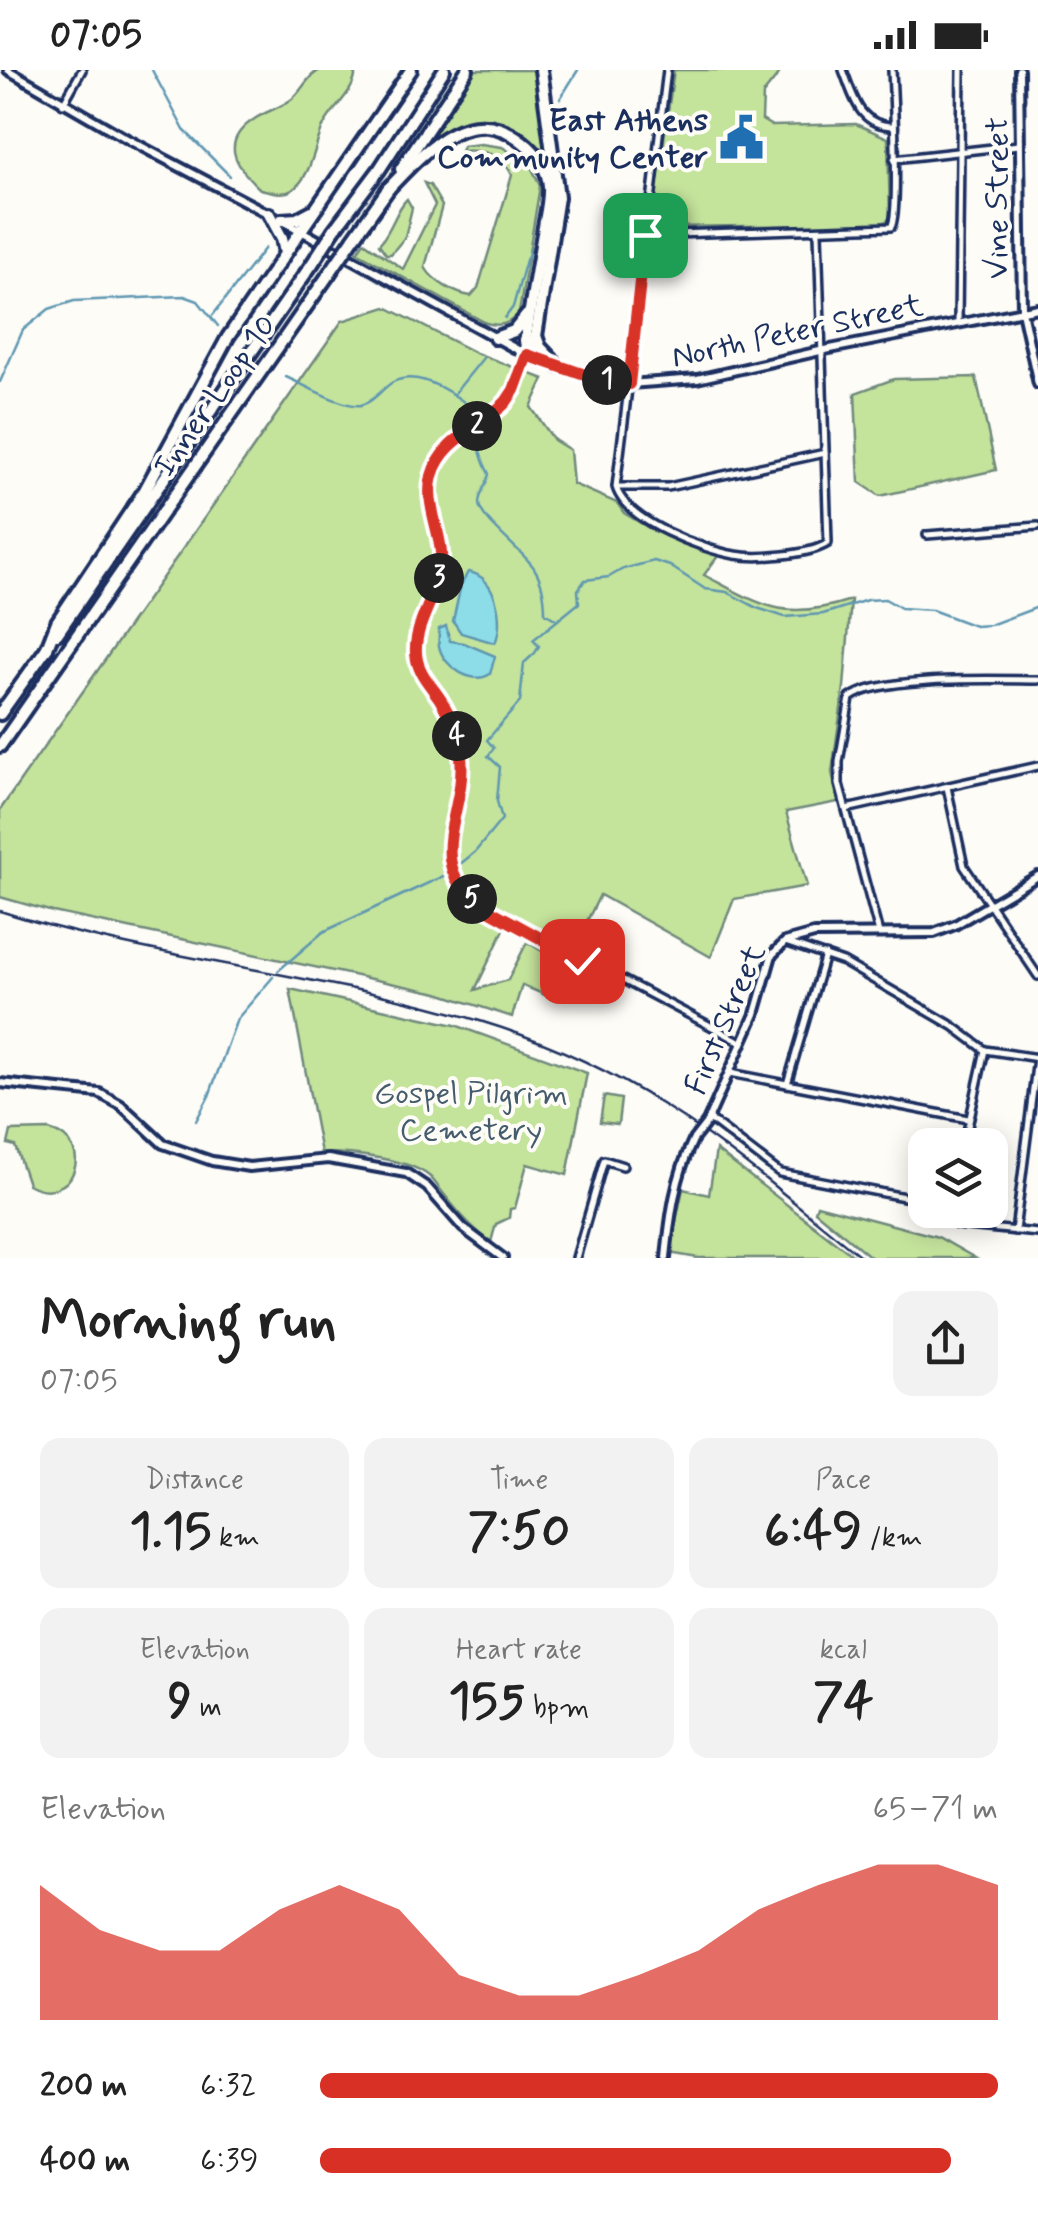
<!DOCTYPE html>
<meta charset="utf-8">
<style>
body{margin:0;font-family:Mynerve,sans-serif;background:#f2f2f2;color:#222;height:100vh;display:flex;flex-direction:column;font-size:38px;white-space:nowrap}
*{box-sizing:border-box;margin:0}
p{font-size:32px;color:#767676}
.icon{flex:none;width:55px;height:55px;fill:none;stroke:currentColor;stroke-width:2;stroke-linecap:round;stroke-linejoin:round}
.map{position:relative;height:1188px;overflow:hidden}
.sheet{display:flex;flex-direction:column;background:#fff;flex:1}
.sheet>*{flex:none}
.controls{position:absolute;left:908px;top:1058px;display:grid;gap:20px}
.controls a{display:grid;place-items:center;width:100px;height:100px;border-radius:20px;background:#fff;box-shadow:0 5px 25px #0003;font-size:50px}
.pin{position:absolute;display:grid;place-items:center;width:85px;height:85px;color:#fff;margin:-42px;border-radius:20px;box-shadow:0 5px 15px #0006}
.km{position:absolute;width:50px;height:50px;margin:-25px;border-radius:50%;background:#222;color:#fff;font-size:28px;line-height:50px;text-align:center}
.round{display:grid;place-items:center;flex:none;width:105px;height:105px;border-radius:20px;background:#f2f2f2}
.summary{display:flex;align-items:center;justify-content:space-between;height:170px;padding:0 40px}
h1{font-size:55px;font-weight:700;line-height:75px}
.stats{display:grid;grid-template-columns:repeat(3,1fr);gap:15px;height:170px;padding:10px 40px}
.stats div{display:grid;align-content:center;border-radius:20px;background:#f2f2f2;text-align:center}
.stats b{font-size:50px;font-weight:700}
.stats small{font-size:28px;font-weight:400}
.stats p{font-size:28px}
.chart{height:280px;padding:20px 40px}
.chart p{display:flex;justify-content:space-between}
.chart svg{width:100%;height:180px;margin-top:10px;fill:#d93025;opacity:.7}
ul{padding:0 40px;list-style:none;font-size:32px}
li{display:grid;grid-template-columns:160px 120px 1fr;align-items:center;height:75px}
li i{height:25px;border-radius:12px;background:#d93025}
.status{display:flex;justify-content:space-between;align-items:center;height:70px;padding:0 50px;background:#fff;direction:ltr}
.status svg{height:28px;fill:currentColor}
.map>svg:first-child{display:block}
</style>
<div class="status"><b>07:05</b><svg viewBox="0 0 49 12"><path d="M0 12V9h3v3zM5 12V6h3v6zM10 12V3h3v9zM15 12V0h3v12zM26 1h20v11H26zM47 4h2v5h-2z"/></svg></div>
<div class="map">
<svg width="1038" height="1188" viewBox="0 0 1038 1188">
<rect width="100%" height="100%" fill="#fdfcf7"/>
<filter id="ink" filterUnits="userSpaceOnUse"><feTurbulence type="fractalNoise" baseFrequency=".01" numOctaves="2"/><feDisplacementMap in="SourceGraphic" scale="20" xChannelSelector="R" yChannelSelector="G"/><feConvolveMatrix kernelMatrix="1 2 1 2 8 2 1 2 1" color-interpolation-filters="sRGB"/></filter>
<g filter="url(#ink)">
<g fill="#c4e39b" stroke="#70897c" stroke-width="2.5">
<path d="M320,0H355C358,19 333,37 324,55C314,75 312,107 292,120C283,126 270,121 260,119C234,95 219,71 256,48C267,41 282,37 292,29C303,20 307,6 320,0Z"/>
<path d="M473,0H537L551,99C521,41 489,58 436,69L431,65Z"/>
<path d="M674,0H782L763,24L762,50L772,56L856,54L888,68L890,148L882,154L861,155L651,157Z"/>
<path d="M481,74L502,77L530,94L540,116L519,243C509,254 501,257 486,253L357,182L364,172L403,199L435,135L424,113L430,115L442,136L425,197C433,212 456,224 471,226L478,218L512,105C502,84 483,79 461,81L463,76Z"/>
<path d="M407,129L412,138L405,167L391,184H386L379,174C392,160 396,139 407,129Z"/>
<path d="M386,237L476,283L544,309L531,337L554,370L570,380L573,414L617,433L624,443L654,461L718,486L704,505C763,536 783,552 851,530L844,617L832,702L838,732L786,742L807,816L734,829L711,887L600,825L572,881L482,831L478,837L507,853L475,920L508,910L527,872L558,891L545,925L522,915L512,947L438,923L53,842L0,827V740L342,251Z"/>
<path d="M976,307L996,400L880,426L859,412L855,323L894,309Z"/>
<path d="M290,919L455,955L587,1003L567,1105L527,1094L515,1138L510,1139L509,1148L496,1154L491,1172C466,1154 451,1133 433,1110C415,1088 348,1083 321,1083Z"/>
<path d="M604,1026L621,1029L618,1054L600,1052Z"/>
<path d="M49,1060C98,1073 73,1139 28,1114L15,1076L8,1074L11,1061Z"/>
<path d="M716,1080L856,1188H698L669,1183L683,1119L709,1125Z"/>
<path d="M817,1135L938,1167L975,1188H872L815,1141Z"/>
</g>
<g fill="#8ddde8" stroke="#5f97b1" stroke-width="2.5">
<path d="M468,502C496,505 505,551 495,573L461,563L453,551L461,515Z"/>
<path d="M446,556L450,571L464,573L495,586L490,604C473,616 443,597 439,576C438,571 439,565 439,559Z"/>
</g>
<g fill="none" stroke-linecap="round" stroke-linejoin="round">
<g stroke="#5f97b1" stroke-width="2.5">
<path d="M152,0L184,60L230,106"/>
<path d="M560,29L578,0"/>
<path d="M213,245L265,178"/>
<path d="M505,248L513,237L526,190L538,164"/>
<path d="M286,307C303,314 343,338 361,335C374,332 382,318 393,312C421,298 459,327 479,344C477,368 478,383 489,404C487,413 479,425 479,433C479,449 523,481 534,498C543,512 545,527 545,543L555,549"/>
<path d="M0,312L23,260L49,239L74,231L184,226L198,231L218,256"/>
<path d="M454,324L483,288"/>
<path d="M459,795L475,782L502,749L497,731L500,697L488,686L494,678L487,670L520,632L524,593L535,583L539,576L533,570L579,533L578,520L585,510L609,507L623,499L654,491L670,496L705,519L727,522L757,538L785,547L823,544L867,530L885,529L901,538L932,540L975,556L990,555L1038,537"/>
<path d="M278,901L323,862L452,802"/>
<path d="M196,1051L209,1026L237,949L273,907"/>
</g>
<defs>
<g id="minor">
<path d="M667,0L616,417C626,452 702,479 735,485C758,489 810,485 828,473L818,162"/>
<path d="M843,0C854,28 859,56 894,56"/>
<path d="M63,34L82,0"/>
<path d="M894,89L1019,75"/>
<path d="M645,165L891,157C900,145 893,24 892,0"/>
<path d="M958,253L961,0"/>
<path d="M527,285C521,302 516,320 504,333C483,358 444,368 433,401C424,432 443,460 442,491C440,524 411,554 416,587C420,613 449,637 457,668C476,736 412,792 490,840L741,972"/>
<path d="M617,417H668L825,383"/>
<path d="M927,465L1038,456"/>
<path d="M947,717L964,796L1038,906"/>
<path d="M846,739L1038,696"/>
<path d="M879,863L839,714V692L850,628C879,605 998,610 1038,610"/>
<path d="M785,872L843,892L953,956L985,980L1038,988"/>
<path d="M730,1003L968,1049"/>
<path d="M787,1014L825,885"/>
<path d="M708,1048L780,1103L925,1131"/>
<path d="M964,1075L985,980"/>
<path d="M954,1140L957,1155L1038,1163"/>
<path d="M1015,1161L1037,988"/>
<path d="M576,1188L604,1090L623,1096"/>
</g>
<g id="tertiary">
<path d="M8,0L129,70L269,144"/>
<path d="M1019,0L1022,241L1038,314"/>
<path d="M285,152L527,285L582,304L629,314L697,309L820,281L1038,238"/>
<path d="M0,1013L99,1023L121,1035L163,1074L212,1091L249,1097L328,1089L406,1103L427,1117L463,1158L503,1188"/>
<path d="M707,1052L755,944L772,885L785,872L814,864L934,863L955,855L1038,806"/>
<path d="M666,1188C670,1147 675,1107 693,1070"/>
</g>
<g id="motorway">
<path d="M401,99L467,0"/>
<path d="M387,120C423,83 469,28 523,72C537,83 548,99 549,117C550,132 545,148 543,163C537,199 531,234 525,270L527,285"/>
<path d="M269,144L282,168L285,183"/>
<path d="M281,150L297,149L312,141"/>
<path d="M334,160L379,100L444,0"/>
<path d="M353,169L389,118"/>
<path d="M536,266L540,277L558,296"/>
<path d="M495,268L514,261L527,245"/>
<path d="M527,284L536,266L558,127L541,0"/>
<path d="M57,564L312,194"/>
<path d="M46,580L57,552L145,420L228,267L411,0"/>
<path d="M0,644L47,578"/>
<path d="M0,676L329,204"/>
</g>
</defs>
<use href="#minor" stroke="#1b2f5e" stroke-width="12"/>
<use href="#tertiary" stroke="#1b2f5e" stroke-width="14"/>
<use href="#motorway" stroke="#1b2f5e" stroke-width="18"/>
<use href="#minor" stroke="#fdfcf7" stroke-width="5"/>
<use href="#tertiary" stroke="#fdfcf7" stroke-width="6"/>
<use href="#motorway" stroke="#fdfcf7" stroke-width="10"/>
<path stroke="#1b2f5e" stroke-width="2.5" d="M0,841C156,891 323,903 480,951C543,970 609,1000 665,1036C735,1080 798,1137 863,1188"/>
<defs>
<path id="tertiary-bridge" d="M693,1070L707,1052"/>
<g id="motorway-bridge">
<path d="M312,194L334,160"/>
<path d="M329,204L353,169"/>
</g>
</defs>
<use href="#tertiary-bridge" stroke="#1b2f5e" stroke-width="14" stroke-linecap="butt"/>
<use href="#motorway-bridge" stroke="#1b2f5e" stroke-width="18" stroke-linecap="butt"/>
<use href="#tertiary-bridge" stroke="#fdfcf7" stroke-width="6"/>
<use href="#motorway-bridge" stroke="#fdfcf7" stroke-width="10"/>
</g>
</g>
<g fill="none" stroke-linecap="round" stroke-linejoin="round" filter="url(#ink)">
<defs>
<path id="route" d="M582,891L478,834C422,790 467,742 461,686C459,665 451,647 440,629C430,614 417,602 416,583C414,553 438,525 441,496C444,465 424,436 432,406C442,369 482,357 506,332L514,320L527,285L582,304L629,314L645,165"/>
</defs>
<use href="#route" stroke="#fff" stroke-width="20"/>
<use href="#route" stroke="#d93025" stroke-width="12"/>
</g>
<defs>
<symbol id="civic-bare" viewBox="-9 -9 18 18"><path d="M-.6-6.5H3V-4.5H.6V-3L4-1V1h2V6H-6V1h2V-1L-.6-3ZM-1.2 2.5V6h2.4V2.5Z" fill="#1f6fb2" stroke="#fdfcf7" stroke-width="2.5" paint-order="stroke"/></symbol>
</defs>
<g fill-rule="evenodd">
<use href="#civic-bare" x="710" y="36" width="63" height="63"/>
</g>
<g text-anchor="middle" stroke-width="8" stroke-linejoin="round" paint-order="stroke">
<g font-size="32" font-weight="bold" fill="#1b2f5e" stroke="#fdfcf7" text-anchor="end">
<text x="708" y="60">East Athens<tspan x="708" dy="37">Community Center</tspan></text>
</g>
<g font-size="32" fill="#1b2f5e" stroke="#fdfcf7">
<text transform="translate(996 128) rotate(-90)" y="11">Vine Street</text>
<text transform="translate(797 260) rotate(-12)" y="11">North Peter Street</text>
<text transform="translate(214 325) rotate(-55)" y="11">Inner Loop 10</text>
<text transform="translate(724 949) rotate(-67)" y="11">First Street</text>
</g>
<g font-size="32" fill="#455c6d" stroke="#fdfcf7">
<text x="471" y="1033">Gospel Pilgrim<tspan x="471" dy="37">Cemetery</tspan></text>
</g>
</g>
</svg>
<div class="controls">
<a><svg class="icon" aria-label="layers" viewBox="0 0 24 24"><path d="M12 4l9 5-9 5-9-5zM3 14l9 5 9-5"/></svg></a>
</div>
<div class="pin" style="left:645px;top:165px;background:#1e9e55"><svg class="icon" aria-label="arrive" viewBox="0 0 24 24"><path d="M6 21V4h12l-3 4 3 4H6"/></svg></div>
<div class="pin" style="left:582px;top:891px;background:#d93025"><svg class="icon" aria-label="check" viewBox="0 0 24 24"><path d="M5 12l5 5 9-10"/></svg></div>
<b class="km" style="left:607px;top:310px">1</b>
<b class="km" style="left:477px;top:356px">2</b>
<b class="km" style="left:439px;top:508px">3</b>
<b class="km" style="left:457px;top:666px">4</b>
<b class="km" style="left:472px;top:829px">5</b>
</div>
<section class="sheet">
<div class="summary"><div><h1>Morning run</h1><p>07:05</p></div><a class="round"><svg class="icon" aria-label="share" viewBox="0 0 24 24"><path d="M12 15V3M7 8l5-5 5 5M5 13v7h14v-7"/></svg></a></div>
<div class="stats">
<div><p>Distance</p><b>1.15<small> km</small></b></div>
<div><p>Time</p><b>7:50</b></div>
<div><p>Pace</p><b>6:49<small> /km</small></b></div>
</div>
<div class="stats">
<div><p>Elevation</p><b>9<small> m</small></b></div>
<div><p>Heart rate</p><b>155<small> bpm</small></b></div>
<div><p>kcal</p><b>74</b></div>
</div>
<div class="chart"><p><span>Elevation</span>65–71 m</p>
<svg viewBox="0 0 160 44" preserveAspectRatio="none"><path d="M0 44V11L10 22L20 27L30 27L40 17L50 11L60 17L70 33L80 38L90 38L100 33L110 27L120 17L130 11L140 6L150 6L160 11V44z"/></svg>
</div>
<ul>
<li><b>200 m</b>6:32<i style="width:100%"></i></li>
<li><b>400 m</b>6:39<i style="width:93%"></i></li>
</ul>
</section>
